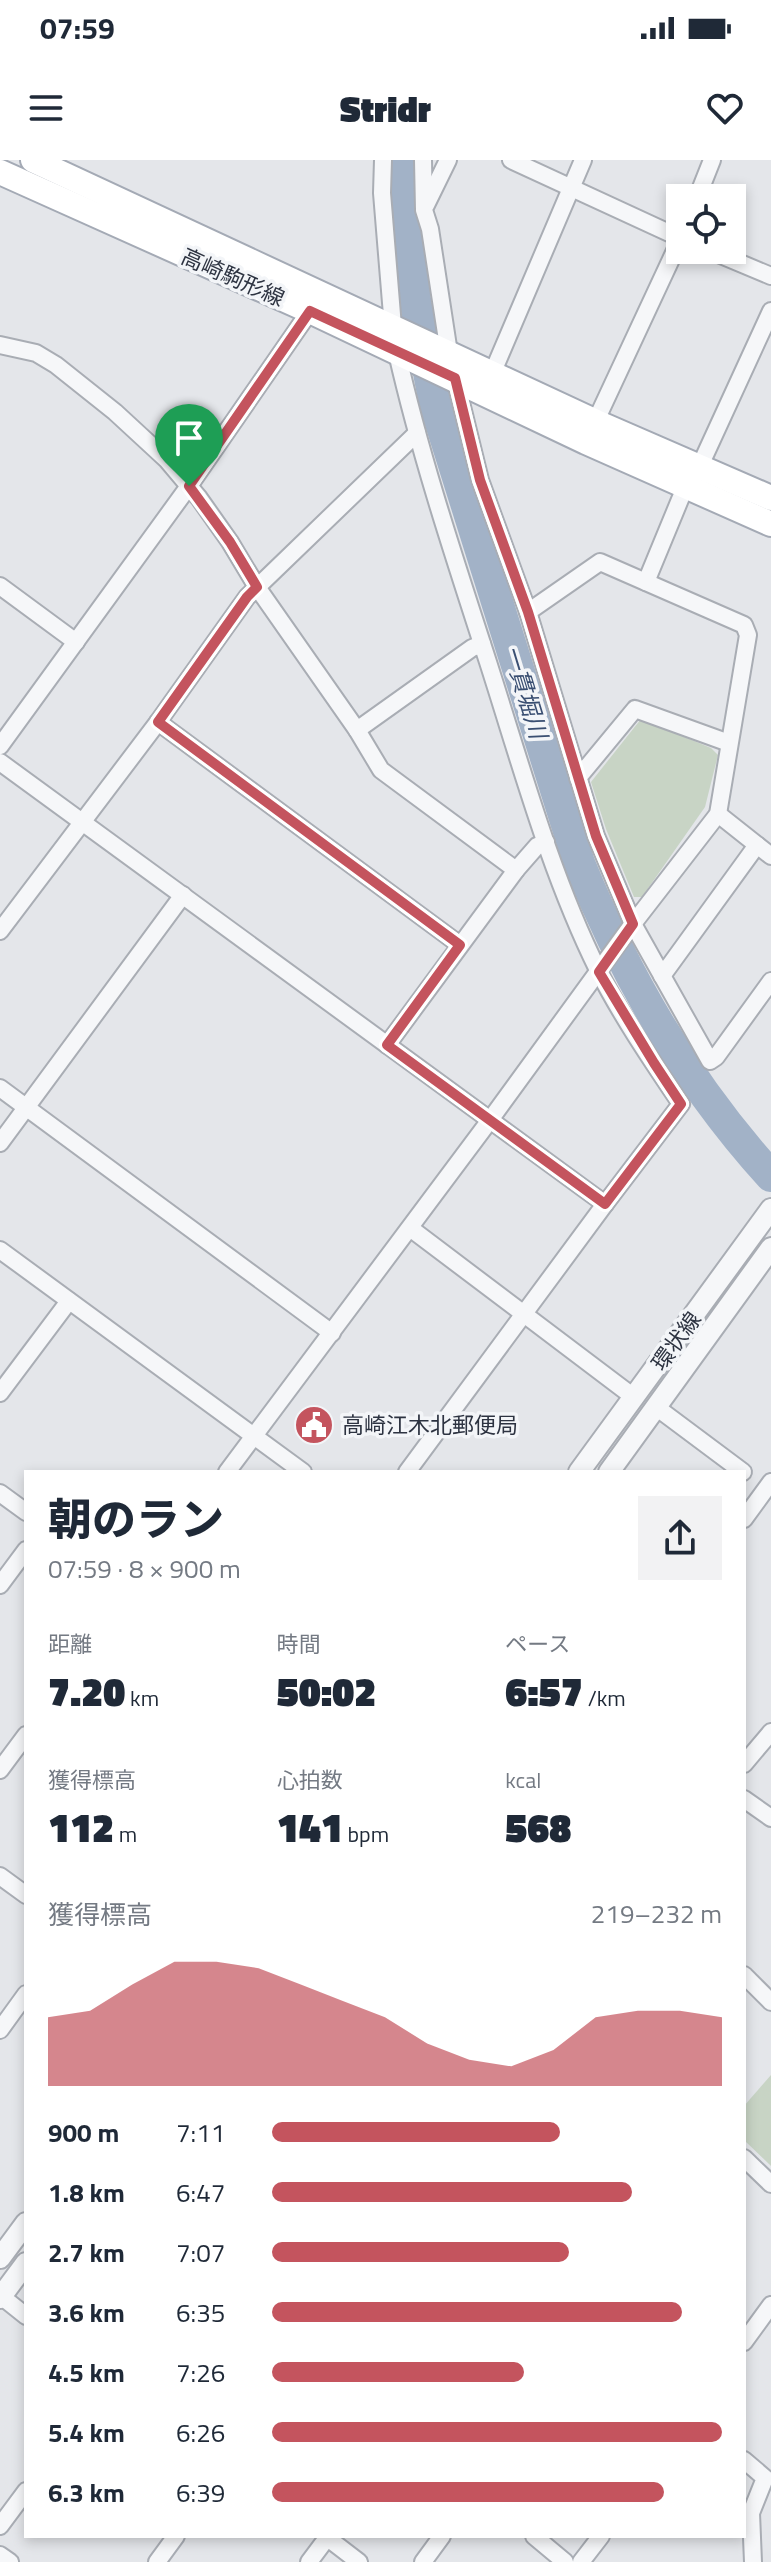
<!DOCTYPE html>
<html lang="ja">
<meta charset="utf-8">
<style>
body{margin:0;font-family:"Titillium Web","Noto Sans JP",sans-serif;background:#f2f2f3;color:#1f2937;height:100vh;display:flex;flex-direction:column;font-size:30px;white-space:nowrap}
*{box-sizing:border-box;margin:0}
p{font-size:26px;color:#747a83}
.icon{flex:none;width:44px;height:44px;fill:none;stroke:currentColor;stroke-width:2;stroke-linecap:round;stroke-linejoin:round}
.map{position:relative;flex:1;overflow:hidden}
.panel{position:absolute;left:24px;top:1310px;width:722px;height:1068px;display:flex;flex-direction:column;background:#fff;border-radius:0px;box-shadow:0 4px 12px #0003}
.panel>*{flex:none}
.controls{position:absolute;left:666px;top:24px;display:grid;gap:16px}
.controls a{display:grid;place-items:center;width:80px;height:80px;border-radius:0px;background:#fff;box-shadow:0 4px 12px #0003;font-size:40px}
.pin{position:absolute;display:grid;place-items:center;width:68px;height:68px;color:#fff;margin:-82px -34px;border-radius:50% 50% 50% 0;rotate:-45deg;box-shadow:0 0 8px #0007}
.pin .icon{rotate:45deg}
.round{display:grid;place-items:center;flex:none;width:84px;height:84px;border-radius:0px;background:#f2f2f3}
.headline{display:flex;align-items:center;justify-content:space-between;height:136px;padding:0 24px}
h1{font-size:44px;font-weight:800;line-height:60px}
.stats{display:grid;grid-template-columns:repeat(3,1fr);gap:12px;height:136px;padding:8px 24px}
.stats div{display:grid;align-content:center}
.stats b{font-size:40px;font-weight:800}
.stats small{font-size:22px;font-weight:400}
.stats p{font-size:22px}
.chart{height:224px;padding:16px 24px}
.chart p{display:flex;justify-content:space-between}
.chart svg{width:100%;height:144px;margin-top:8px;fill:#c4545e;opacity:.7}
ul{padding:0 24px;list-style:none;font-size:26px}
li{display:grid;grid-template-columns:128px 96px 1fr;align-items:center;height:60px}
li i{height:20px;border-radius:10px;background:#c4545e}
.status{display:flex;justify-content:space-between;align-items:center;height:56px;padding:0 40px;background:#fff;direction:ltr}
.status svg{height:22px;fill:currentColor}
header{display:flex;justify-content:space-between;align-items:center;height:104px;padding:0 24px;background:#fff;font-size:36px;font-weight:800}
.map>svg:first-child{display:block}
</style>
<div class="status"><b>07:59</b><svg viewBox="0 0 49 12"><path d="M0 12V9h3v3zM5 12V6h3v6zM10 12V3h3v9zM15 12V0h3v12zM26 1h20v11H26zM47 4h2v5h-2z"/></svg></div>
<header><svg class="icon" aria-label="menu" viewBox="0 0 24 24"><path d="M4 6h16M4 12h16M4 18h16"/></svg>Stridr<svg class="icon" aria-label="heart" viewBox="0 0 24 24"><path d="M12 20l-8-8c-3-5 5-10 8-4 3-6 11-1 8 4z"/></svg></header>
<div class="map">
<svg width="771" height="2402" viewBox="0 0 771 2402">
<rect width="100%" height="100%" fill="#e4e6ea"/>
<g fill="#c8d4c5">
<path d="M641,559L711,588L718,595L705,647L642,737H634L606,669L591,622Z"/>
<path d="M771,1915V2006L744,1980V1946Z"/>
</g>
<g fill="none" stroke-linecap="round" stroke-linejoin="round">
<path stroke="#a2b2c7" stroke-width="32" d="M404,0L415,140L435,244L579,703C625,816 688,925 771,1016"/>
<defs>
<g id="minor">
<path d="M383,0L382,33L393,167"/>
<path d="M423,0L424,50L430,69L449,193"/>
<path d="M511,0L680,78"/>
<path d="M697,38L712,0"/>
<path d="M426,45L448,0"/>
<path d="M709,90L771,116"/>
<path d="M0,185L36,193L56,205L115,252L167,300L199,338L230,382L257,427L357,570L381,610L516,710"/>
<path d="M397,193C421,298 455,400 488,502C521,605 550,713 598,810C622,857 652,901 681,944L605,1044L407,1312"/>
<path d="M492,214L583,0"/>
<path d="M455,218L480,320L528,452L596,676L633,764L710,901L716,897L771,821"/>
<path d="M592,269L680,80"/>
<path d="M699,308L771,151"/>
<path d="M646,422L686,325"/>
<path d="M0,426L76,482"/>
<path d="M158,562L460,785"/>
<path d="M357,570L472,488L482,484"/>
<path d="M0,586L189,326L310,151"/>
<path d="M0,602L605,1044"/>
<path d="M578,618L635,549L729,583"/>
<path d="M718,654L771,696"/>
<path d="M0,771L158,562L247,437L417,273"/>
<path d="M662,816L757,685"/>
<path d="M387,885L516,710L537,686L546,682"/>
<path d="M0,928L332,1173"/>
<path d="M0,983L183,735"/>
<path d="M410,1068L635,1238"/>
<path d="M0,1090L303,1312"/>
<path d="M0,1233L69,1141"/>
<path d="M656,1247L743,1312"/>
<path d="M227,1312L490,960L632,765L718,654L748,475L744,465L600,402L528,452"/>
<path d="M0,1333L26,1352"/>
<path d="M744,1359L771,1322"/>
<path d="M0,1425L26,1390"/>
<path d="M744,1604L771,1572"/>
<path d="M0,1610L26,1575"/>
<path d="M744,1639L771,1658"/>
<path d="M0,1716L26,1735"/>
<path d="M744,1815L771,1842"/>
<path d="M0,1870L26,1834"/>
<path d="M744,1998L771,2024"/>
<path d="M1,2136L26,2156"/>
<path d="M744,2182L771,2145"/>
<path d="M744,2300L765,2318L751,2353L753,2402"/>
<path d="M0,2366L26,2331"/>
<path d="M325,2376L359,2402"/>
<path d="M534,2376L565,2402"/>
<path d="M0,2395L10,2402"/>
<path d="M157,2402L176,2376"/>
<path d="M309,2402L327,2378"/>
<path d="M423,2402L442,2376"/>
<path d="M581,2402L601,2376"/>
</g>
<g id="tertiary">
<path d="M579,1312L771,1049"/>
<path d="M609,1312L771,1088"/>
<path d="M0,2098L26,2063"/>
<path d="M0,2138L26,2103"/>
</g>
<g id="primary">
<path d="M33,0L596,262L771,338"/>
<path d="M0,12L310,151L586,282L771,364"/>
</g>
</defs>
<use href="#minor" stroke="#a9adb4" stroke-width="20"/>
<use href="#tertiary" stroke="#a9adb4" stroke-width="24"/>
<use href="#primary" stroke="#a4aab5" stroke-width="28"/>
<use href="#minor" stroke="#f6f7f9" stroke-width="16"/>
<use href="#tertiary" stroke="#f6f7f9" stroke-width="20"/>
<use href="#primary" stroke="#fff" stroke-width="24"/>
</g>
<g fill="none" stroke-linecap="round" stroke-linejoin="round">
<defs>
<path id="route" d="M310,151L455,218L480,320L528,452L596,676L633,764L599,812L654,903L681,944L605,1044L387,885L460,785L158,562L247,437L257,427L230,382L189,326Z"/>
</defs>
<use href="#route" stroke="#fff" stroke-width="16"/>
<use href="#route" stroke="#c4545e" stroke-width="10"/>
</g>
<defs>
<symbol id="civic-disc" viewBox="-11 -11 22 22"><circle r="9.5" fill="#c4545e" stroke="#f3f5f8"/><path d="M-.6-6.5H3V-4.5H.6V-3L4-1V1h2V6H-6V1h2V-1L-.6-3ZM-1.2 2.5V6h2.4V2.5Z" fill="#fff"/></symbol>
</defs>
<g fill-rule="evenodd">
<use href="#civic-disc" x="292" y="1243" width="44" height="44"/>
</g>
<g text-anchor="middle" stroke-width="7" stroke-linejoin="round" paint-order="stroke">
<g font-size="22" fill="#2d3341" stroke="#f3f5f8">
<text transform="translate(233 117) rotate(24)" y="8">高崎駒形線</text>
<text transform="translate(676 1181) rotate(-54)" y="8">環状線</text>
</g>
<g font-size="22" fill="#2d3341" stroke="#f3f5f8" text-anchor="start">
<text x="342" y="1273">高崎江木北郵便局</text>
</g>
<g font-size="24" font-style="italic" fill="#3a4f72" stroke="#f3f5f8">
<text transform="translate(525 532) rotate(73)" y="8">一貫堀川</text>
</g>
</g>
</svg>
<div class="controls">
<a><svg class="icon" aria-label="locate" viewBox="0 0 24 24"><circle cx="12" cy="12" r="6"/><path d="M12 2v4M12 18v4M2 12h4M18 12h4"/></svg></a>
</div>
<div class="pin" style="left:189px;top:326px;background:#1e9e55"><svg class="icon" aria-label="arrive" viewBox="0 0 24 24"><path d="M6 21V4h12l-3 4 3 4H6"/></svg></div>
<section class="panel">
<div class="headline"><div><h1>朝のラン</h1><p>07:59 · 8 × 900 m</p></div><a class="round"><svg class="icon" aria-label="share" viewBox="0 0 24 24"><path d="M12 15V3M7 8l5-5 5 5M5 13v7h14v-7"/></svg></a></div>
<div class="stats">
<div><p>距離</p><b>7.20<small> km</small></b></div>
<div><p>時間</p><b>50:02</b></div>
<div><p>ペース</p><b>6:57<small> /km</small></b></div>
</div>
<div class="stats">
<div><p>獲得標高</p><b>112<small> m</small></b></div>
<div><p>心拍数</p><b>141<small> bpm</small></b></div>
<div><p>kcal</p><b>568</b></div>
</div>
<div class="chart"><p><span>獲得標高</span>219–232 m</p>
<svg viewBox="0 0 160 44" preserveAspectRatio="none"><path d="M0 44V23L10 21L20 13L30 6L40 6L50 8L60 13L70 18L80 23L90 31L100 36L110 38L120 33L130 23L140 21L150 21L160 23V44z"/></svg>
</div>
<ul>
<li><b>900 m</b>7:11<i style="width:64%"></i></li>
<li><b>1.8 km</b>6:47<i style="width:80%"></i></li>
<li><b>2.7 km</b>7:07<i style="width:66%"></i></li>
<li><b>3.6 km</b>6:35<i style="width:91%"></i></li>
<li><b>4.5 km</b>7:26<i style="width:56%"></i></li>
<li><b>5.4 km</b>6:26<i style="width:100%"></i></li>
<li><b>6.3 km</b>6:39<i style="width:87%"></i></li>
</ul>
</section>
</div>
